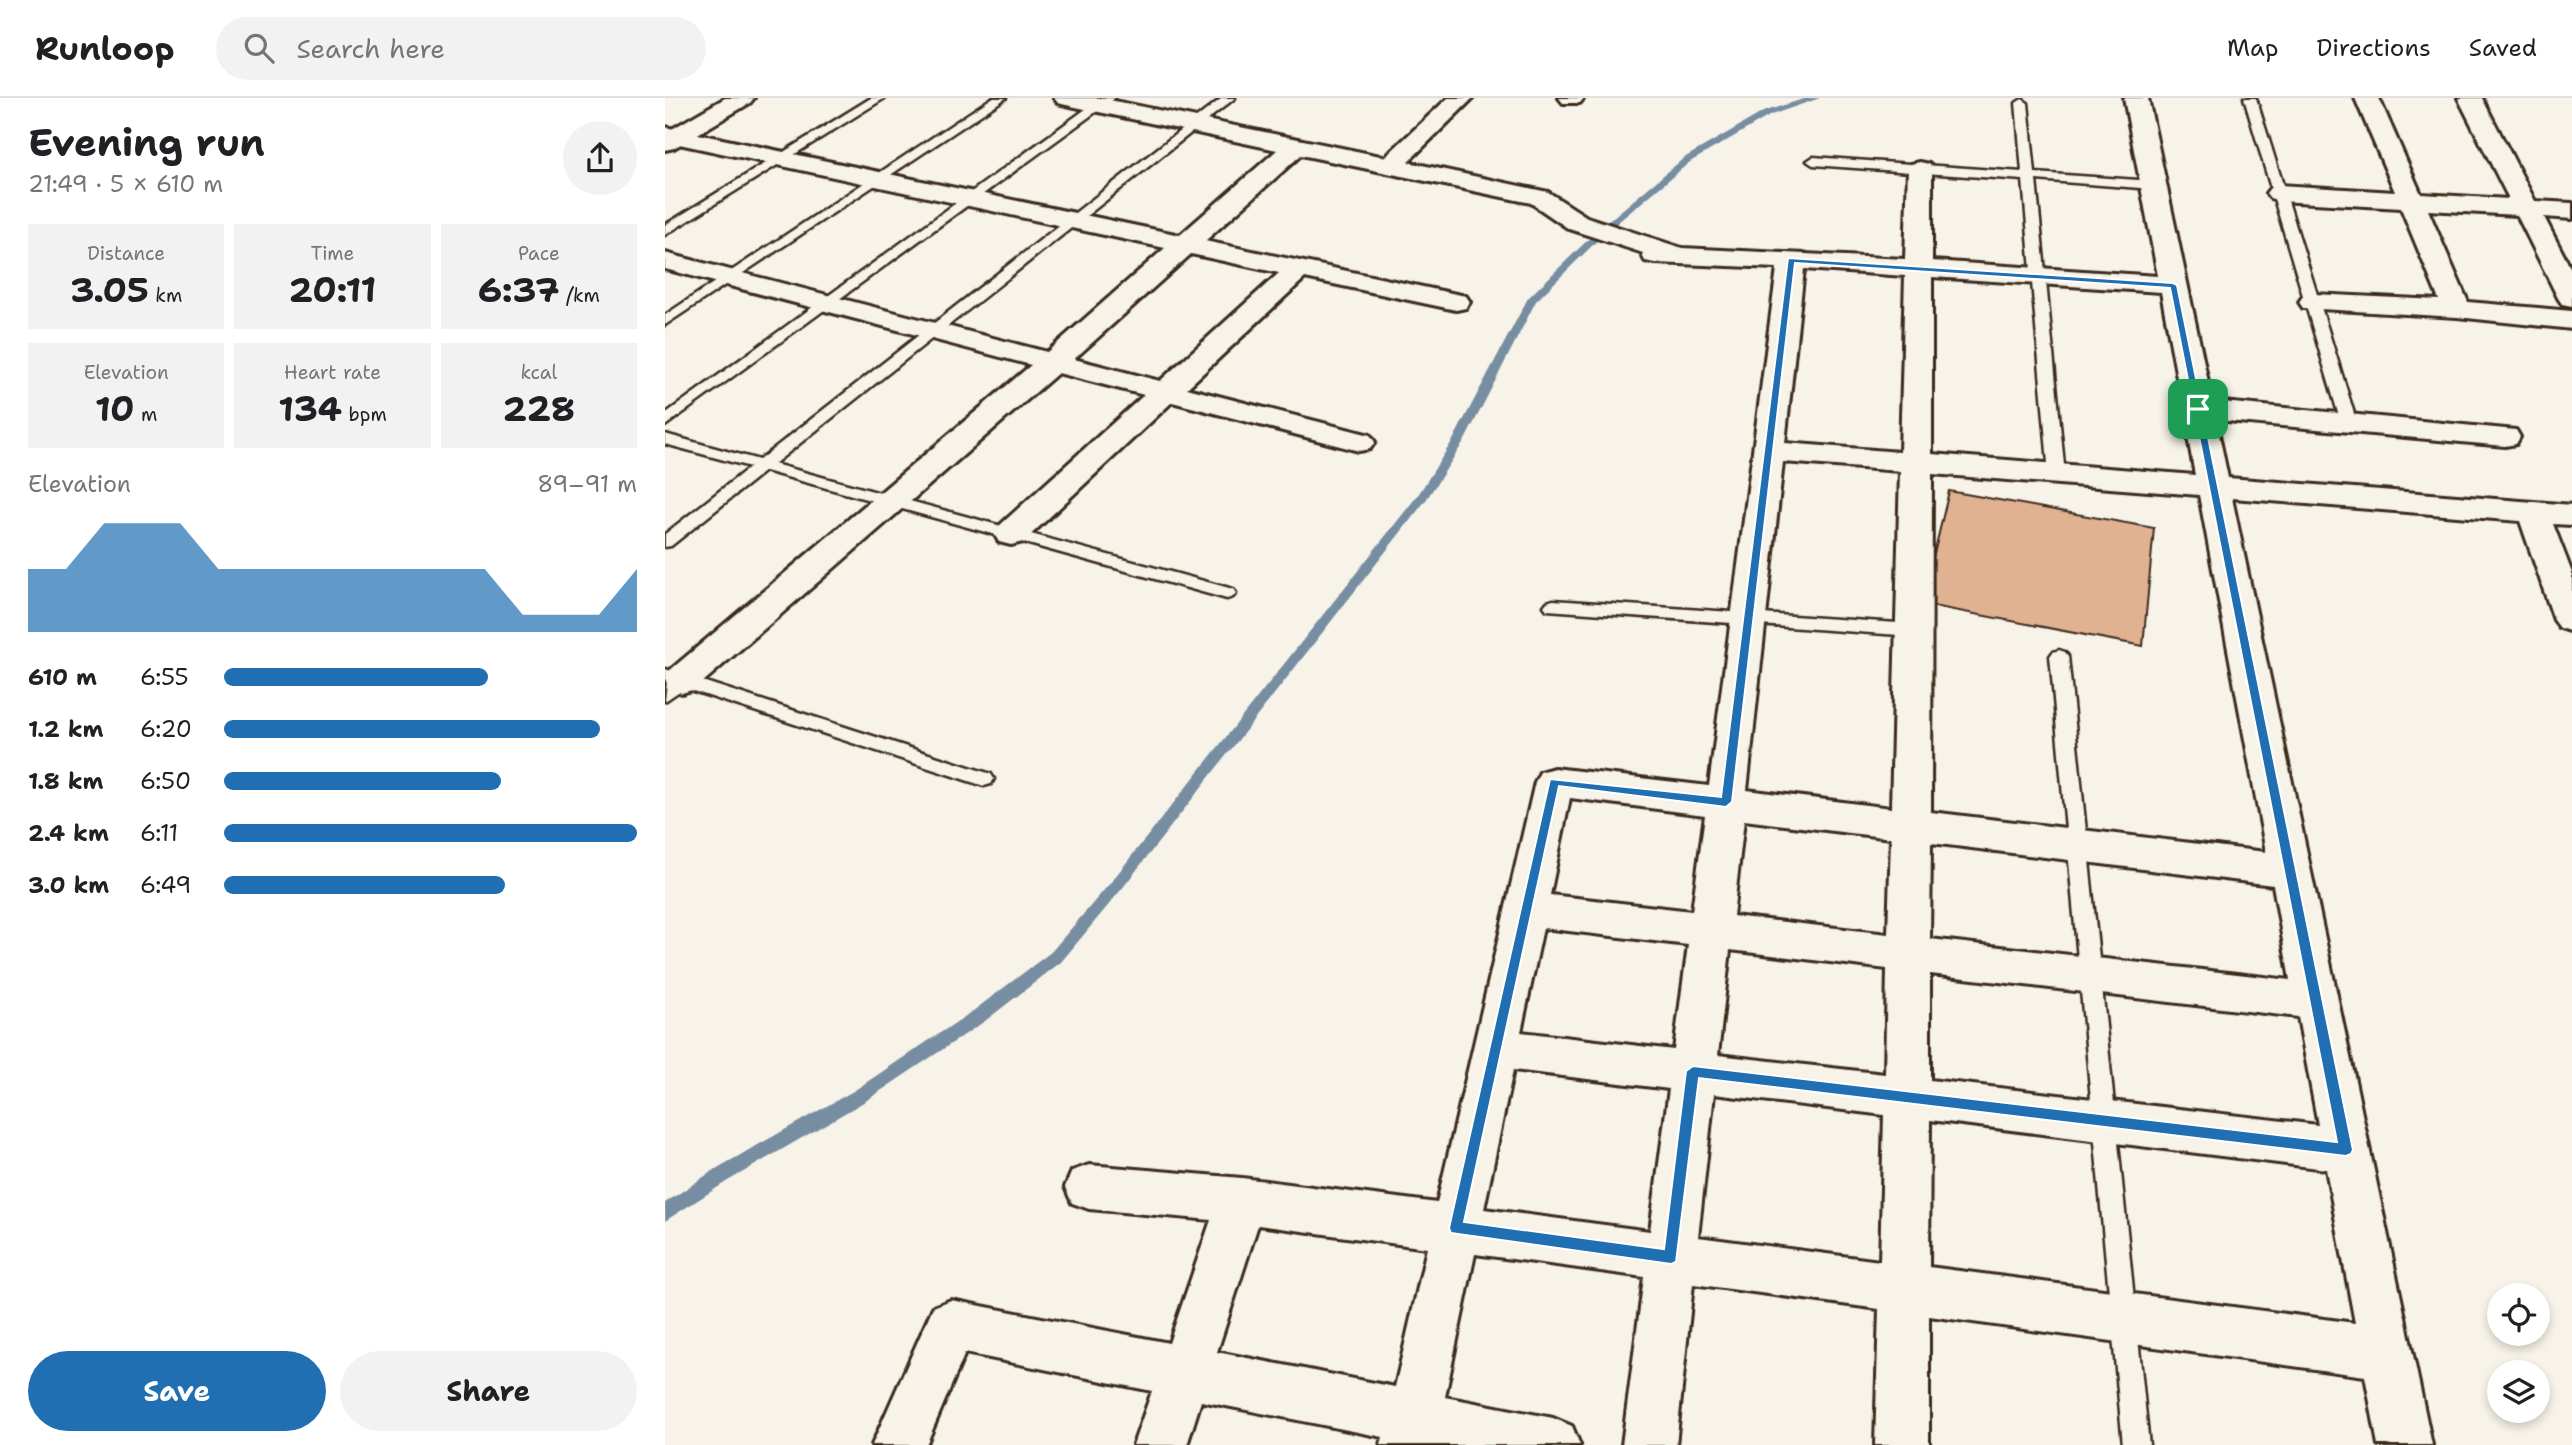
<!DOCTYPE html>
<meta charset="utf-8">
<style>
body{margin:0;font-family:"Shantell Sans",sans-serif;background:#f2f2f2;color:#202124;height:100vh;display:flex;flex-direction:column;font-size:26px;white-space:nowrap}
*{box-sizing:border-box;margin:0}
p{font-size:23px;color:#757577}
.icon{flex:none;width:38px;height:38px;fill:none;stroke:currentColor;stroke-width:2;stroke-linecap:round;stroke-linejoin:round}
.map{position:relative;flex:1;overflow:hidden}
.details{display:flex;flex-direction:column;background:#fff;width:665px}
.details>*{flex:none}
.buttons{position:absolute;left:1822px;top:1185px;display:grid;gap:14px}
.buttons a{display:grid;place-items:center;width:63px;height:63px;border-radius:50%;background:#fff;box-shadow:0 4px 10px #0003;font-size:35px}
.pin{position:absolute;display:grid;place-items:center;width:60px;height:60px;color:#fff;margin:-30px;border-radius:14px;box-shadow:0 4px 10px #0006}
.round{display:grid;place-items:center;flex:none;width:74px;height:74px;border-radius:37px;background:#f2f2f2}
.head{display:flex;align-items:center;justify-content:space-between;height:119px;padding:0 28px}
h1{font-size:38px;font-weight:700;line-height:52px}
.figures{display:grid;grid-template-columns:repeat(3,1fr);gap:10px;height:119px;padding:7px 28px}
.figures div{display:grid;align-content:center;border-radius:0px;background:#f2f2f2;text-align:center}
.figures b{font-size:35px;font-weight:700}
.figures small{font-size:19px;font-weight:400}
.figures p{font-size:19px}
.chart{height:196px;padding:14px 28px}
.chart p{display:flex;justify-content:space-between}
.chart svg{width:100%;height:126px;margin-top:7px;fill:#1f6fb2;opacity:.7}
.cta{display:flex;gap:14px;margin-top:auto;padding:14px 28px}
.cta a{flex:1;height:80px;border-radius:42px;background:#1f6fb2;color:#fff;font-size:28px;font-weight:700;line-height:80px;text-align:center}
.cta a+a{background:#f2f2f2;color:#202124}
ul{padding:0 28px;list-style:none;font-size:23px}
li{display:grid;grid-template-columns:112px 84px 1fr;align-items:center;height:52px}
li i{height:18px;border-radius:9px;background:#1f6fb2}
header{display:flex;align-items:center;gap:42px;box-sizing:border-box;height:98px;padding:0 35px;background:#fff;border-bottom:2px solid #e0e0e0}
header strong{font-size:33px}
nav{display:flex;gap:38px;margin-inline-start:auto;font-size:24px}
.search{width:490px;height:63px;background:#f2f2f2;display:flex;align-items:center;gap:18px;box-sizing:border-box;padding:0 24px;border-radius:38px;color:#757577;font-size:26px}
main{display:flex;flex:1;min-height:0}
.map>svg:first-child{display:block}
</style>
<header>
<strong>Runloop</strong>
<div class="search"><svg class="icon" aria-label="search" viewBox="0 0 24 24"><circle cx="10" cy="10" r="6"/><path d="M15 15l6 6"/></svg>Search here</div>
<nav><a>Map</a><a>Directions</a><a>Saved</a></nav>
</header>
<main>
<section class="details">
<div class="head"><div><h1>Evening run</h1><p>21:49 · 5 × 610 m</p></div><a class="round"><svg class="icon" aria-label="share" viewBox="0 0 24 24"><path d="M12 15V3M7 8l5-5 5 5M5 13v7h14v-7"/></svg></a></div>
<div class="figures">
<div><p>Distance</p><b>3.05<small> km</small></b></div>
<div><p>Time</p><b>20:11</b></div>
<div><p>Pace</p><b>6:37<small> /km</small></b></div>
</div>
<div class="figures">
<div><p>Elevation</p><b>10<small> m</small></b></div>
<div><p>Heart rate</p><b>134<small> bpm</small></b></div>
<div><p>kcal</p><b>228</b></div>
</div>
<div class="chart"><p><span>Elevation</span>89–91 m</p>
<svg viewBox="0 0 160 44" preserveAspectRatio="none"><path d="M0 44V22L10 22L20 6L30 6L40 6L50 22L60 22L70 22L80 22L90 22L100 22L110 22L120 22L130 38L140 38L150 38L160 22V44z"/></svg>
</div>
<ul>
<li><b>610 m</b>6:55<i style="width:64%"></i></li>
<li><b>1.2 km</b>6:20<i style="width:91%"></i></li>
<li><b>1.8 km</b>6:50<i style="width:67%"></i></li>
<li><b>2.4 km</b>6:11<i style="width:100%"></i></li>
<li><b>3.0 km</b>6:49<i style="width:68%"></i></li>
</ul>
<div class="cta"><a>Save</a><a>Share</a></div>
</section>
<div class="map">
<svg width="1907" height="1347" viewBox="0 0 1907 1347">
<rect width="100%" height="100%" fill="#f7f3e8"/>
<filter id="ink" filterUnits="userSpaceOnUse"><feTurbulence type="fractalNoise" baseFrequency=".0143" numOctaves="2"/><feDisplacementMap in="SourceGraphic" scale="14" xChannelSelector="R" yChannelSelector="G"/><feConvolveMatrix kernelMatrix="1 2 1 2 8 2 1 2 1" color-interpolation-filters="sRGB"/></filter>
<g filter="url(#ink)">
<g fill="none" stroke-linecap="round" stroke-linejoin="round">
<path fill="#768da2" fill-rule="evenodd" d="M1142,0H1155L1106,17L1025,64L940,135L871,203L800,342L761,402L456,792L396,864L320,923L202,1002L61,1084L0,1123V1105L49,1072L190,992L308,913L386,854L446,784L753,397L788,342L863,200L934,131L1019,60L1100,13Z"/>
</g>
<path fill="#e0b291" stroke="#3b2a1e" stroke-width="2" d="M1284,393L1489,430L1478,548L1257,506Z"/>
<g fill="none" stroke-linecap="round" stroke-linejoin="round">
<defs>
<g id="lane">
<path d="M206,0H220L0,137V127Z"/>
<path d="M327,0H341L0,227V217Z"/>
<path d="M436,0H450L0,328V316Z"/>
<path d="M557,0H570L109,366L568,491L571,495L568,499L562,501L100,373L6,448L0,449V436L85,369L0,346V336L94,362Z"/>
<path d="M1579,0H1591L1692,325L1689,328H1679L1676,325Z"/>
<path d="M1357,1L1363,5L1370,75L1488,83L1494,87L1488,91L1371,82L1400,377L1392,382L1384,377L1358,82L1148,67L1142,63L1148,59L1357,74L1351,5Z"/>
<path d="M888,502L1248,526L1257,532L1248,538L882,512L879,508L882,504Z"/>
<path d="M1394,552L1400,554L1403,558L1484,1347H1458L1385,558L1388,554Z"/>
<path d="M0,571L326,676L329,681L326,686L319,688L19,590L0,603L2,584Z"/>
</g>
<g id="street">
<path d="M389,0H435L720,59L783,0H808L743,64L883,94L922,119L1017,150L1240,161L1243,71L1246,66L1255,64L1264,66L1267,71V163L1493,178L1459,0H1483L1547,303L1851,332L1855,339L1851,346L1840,348L1551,322L1563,380L1907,407V427L1888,426L1907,475V534L1895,530L1889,522L1855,423L1567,400L1767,1347H1713L1700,1278L1264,1218V1347H1210L1214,1211L1028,1186L1011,1347H957L979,1179L810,1156L780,1299L888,1320L907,1328L915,1347H716L718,1339L536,1303L522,1347H468L487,1293L300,1255L261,1347H207L268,1209L286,1202L504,1245L546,1122L424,1111L407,1105L400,1089L407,1073L424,1067L577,1080L772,1105L870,684L875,674L889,670L1044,688L1112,170L990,165L980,163L977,157L978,155L904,131L866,105L636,57L540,143L791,196L801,198L805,204L801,210L791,212L640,180L522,290L705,337L710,344L705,351L694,353L507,304L358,444L346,447L334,444L329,436L334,428L479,297L393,275L30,591L17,595L4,591L0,580L4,573L366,267L0,171V155L382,254L500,150L0,43V29L515,137L612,52L401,7L393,5ZM526,156L614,175L495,283L409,261ZM1139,171L1240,178L1235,354L1120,345ZM1267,179L1496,194L1530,377L1267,356ZM1118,364L1235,373L1226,710L1082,692ZM1267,376L1534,397L1601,754L1266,714ZM905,700L1040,717L1027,813L885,797ZM1079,722L1226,740L1223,836L1068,818ZM1266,745L1608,787L1625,882L1265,841ZM878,830L1023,847L1009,952L856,934ZM1065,852L1222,871L1220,976L1053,957ZM1265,876L1633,919L1653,1027L1265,982ZM848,972L1004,991L985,1133L819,1111ZM1049,996L1219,1017L1215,1163L1033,1139ZM1265,1022L1661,1071L1690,1225L1264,1169ZM593,1127L762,1150L730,1289L552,1254Z"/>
<path d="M894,0H919L915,5H898Z"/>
<path d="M1690,0H1714L1756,96L1844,101L1793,0H1817L1870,103L1907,105V121L1879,119L1907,173V208L1897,206L1893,200L1852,117L1763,112L1803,204L1907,213V231L1792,219L1638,210L1634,204L1638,198L1648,196L1774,202L1736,110L1614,103L1605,100L1601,95L1605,90L1614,87L1730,94Z"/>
</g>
<path id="secondary" d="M60,0H89L85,5L9,50L0,52V35Z"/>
</defs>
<use href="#lane" stroke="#3b2a1e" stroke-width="5"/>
<use href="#street" stroke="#3b2a1e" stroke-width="6"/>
<use href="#secondary" stroke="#3b2a1e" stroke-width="6"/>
<use href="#lane" fill="#f7f3e8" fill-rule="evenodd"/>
<use href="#street" fill="#f7f3e8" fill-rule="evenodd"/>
<use href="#secondary" fill="#f7f3e8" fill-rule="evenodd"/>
</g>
</g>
<path fill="#1f6fb2" stroke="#fff" stroke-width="2" fill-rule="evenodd" d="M1123,160L1508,185L1512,187L1688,1052L1686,1056L1681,1058L1034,980L1011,1164L1006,1166L786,1135L784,1130L885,681L1056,699ZM1130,165L1505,190L1672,1044L1028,968L1021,973L999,1151L799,1124L894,688L1061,709L1067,704Z"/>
</svg>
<div class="buttons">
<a><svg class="icon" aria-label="locate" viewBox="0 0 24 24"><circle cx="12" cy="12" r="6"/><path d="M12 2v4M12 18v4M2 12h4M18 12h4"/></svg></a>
<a><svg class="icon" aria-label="layers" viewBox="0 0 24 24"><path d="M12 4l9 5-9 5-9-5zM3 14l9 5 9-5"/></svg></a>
</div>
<div class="pin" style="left:1533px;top:311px;background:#1e9e55"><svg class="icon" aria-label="arrive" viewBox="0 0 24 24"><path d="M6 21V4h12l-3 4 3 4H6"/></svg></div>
</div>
</main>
